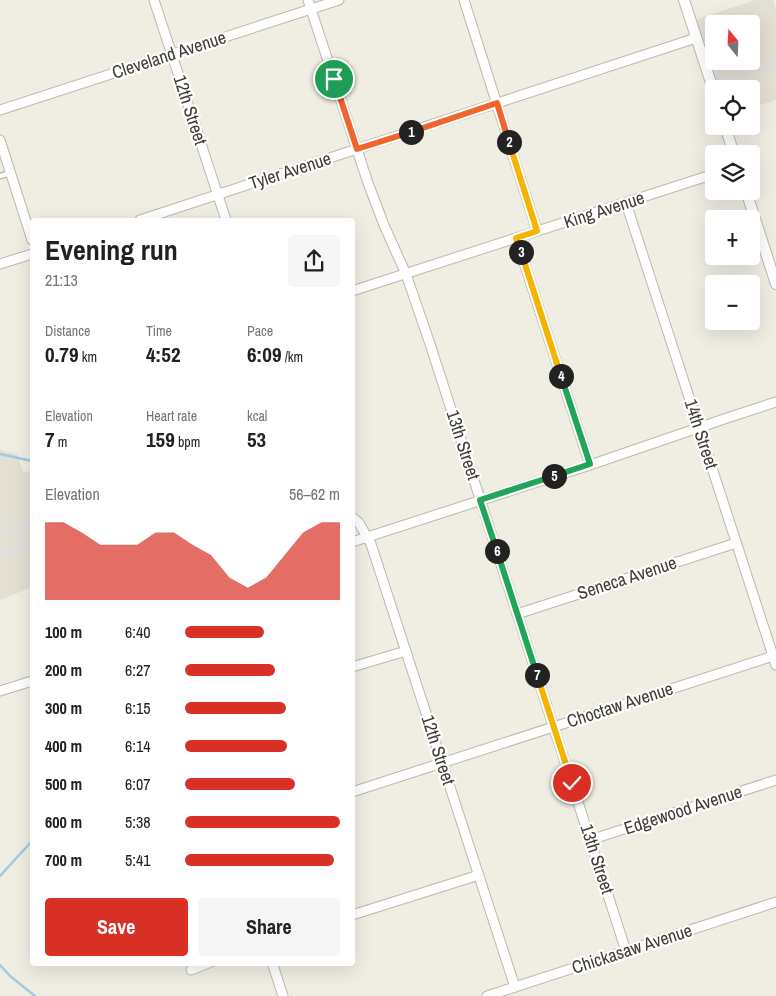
<!DOCTYPE html>
<meta charset="utf-8">
<style>
body{margin:0;font-family:"Archivo Narrow",sans-serif;background:#f6f6f6;color:#202124;height:100vh;display:flex;flex-direction:column;font-size:19px;white-space:nowrap}
*{box-sizing:border-box;margin:0}
p{font-size:16px;color:#757577}
.icon{flex:none;width:28px;height:28px;fill:none;stroke:currentColor;stroke-width:2;stroke-linecap:round;stroke-linejoin:round}
.map{position:relative;flex:1;overflow:hidden}
.side{position:absolute;left:30px;top:218px;width:325px;height:748px;display:flex;flex-direction:column;background:#fff;border-radius:5px;box-shadow:0 5px 20px #0002}
.side>*{flex:none}
.needle{width:32px;rotate:342deg}
.buttons{position:absolute;left:705px;top:15px;display:grid;gap:10px}
.buttons a{display:grid;place-items:center;width:55px;height:55px;border-radius:5px;background:#fff;box-shadow:0 5px 20px #0002;font-size:25px}
.pin{position:absolute;display:grid;place-items:center;width:42px;height:42px;color:#fff;margin:-21px;border:2px solid #fff;border-radius:50%;box-shadow:0 1px 5px #0007}
.km{position:absolute;width:25px;height:25px;margin:-12px;border-radius:50%;background:#222;color:#fff;font-size:14px;line-height:25px;text-align:center}
.round{display:grid;place-items:center;flex:none;width:52px;height:52px;border-radius:5px;background:#f6f6f6}
.head{display:flex;align-items:center;justify-content:space-between;height:85px;padding:0 15px}
h1{font-size:28px;font-weight:700;line-height:38px}
.stats{display:grid;grid-template-columns:repeat(3,1fr);gap:8px;height:85px;padding:5px 15px}
.stats div{display:grid;align-content:center}
.stats b{font-size:21px;font-weight:700}
.stats small{font-size:14px;font-weight:400}
.stats p{font-size:14px}
.chart{height:140px;padding:10px 15px}
.chart p{display:flex;justify-content:space-between}
.chart svg{width:100%;height:90px;margin-top:5px;fill:#d93025;opacity:.7}
.primary-button{display:flex;gap:10px;margin-top:auto;padding:10px 15px}
.primary-button a{flex:1;height:58px;border-radius:5px;background:#d93025;color:#fff;font-size:20px;font-weight:700;line-height:58px;text-align:center}
.primary-button a+a{background:#f6f6f6;color:#202124}
ul{padding:0 15px;list-style:none;font-size:16px}
li{display:grid;grid-template-columns:80px 60px 1fr;align-items:center;height:38px}
li i{height:12px;border-radius:6px;background:#d93025}
.map>svg:first-child{display:block}
</style>
<div class="map">
<svg width="776" height="996" viewBox="0 0 776 996">
<rect width="100%" height="100%" fill="#f0ede3"/>
<g fill="#e3dfd2" fill-rule="evenodd">
<path d="M755,0H773L776,9V100L751,108V89H717L695,20ZM714,24H751V61H714Z"/>
<path d="M0,450L17,454L23,473L32,470V587L0,600Z"/>
</g>
<g fill="#e1dfdb">
<path d="M705,23L714,50V61H717L724,81L715,84L697,26Z"/>
<path d="M776,60V67L727,83L725,77Z"/>
<path d="M32,520V527L0,538V531Z"/>
<path d="M32,537V547L0,558V549Z"/>
</g>
<g fill="none" stroke-linecap="round" stroke-linejoin="round">
<g stroke="#a4c8e8" stroke-width="2.5">
<path d="M0,454L32,461"/>
<path d="M0,876L32,841"/>
<path d="M0,965L10,976L35,996"/>
</g>
<defs>
<path id="service" d="M0,176L11,173"/>
<g id="minor">
<path d="M154,0L226,220"/>
<path d="M308,0L368,183L384,225L406,274L430,344L626,951"/>
<path d="M464,0L537,231"/>
<path d="M0,110L339,0"/>
<path d="M0,140L32,240"/>
<path d="M626,203L776,665"/>
<path d="M140,220L696,38"/>
<path d="M516,238L590,465"/>
<path d="M0,264L32,254"/>
<path d="M352,291L714,174"/>
<path d="M352,517L359,523L371,544L515,987"/>
<path d="M352,542L590,465L730,417L776,402"/>
<path d="M517,614L736,543"/>
<path d="M352,667L406,651"/>
<path d="M0,691L32,681"/>
<path d="M352,792L773,656"/>
<path d="M590,840L776,780"/>
<path d="M352,915L479,875"/>
<path d="M272,962L283,996"/>
<path d="M191,970L211,962"/>
<path d="M487,996L776,902"/>
</g>
<g id="tertiary">
<path d="M684,0L714,92"/>
<path d="M725,126L734,154"/>
<path d="M746,191L776,284"/>
</g>
</defs>
<use href="#service" stroke="#bdb8aa" stroke-width="7"/>
<use href="#minor" stroke="#bdb8aa" stroke-width="11"/>
<use href="#tertiary" stroke="#bdb8aa" stroke-width="12"/>
<use href="#service" stroke="#fff" stroke-width="4.5"/>
<use href="#minor" stroke="#fff" stroke-width="9"/>
<use href="#tertiary" stroke="#fff" stroke-width="10"/>
</g>
<g fill="none" stroke-linecap="round" stroke-linejoin="round">
<defs>
<path id="split-1" d="M334,79L357,149L411,132"/>
<path id="split-2" d="M411,132L497,103L509,142"/>
<path id="split-3" d="M509,142L537,231L516,238L521,252"/>
<path id="split-4" d="M521,252L561,376"/>
<path id="split-5" d="M554,476L590,464L561,376"/>
<path id="split-6" d="M497,551L480,500L554,476"/>
<path id="split-7" d="M497,551L537,675"/>
<path id="split-8" d="M537,675L572,783"/>
</defs>
<use href="#split-1" stroke="#fff" stroke-width="10"/>
<use href="#split-2" stroke="#fff" stroke-width="10"/>
<use href="#split-3" stroke="#fff" stroke-width="10"/>
<use href="#split-4" stroke="#fff" stroke-width="10"/>
<use href="#split-5" stroke="#fff" stroke-width="10"/>
<use href="#split-6" stroke="#fff" stroke-width="10"/>
<use href="#split-7" stroke="#fff" stroke-width="10"/>
<use href="#split-8" stroke="#fff" stroke-width="10"/>
<use href="#split-1" stroke="#f0652b" stroke-width="6"/>
<use href="#split-2" stroke="#f0652b" stroke-width="6"/>
<use href="#split-3" stroke="#f5b400" stroke-width="6"/>
<use href="#split-4" stroke="#f5b400" stroke-width="6"/>
<use href="#split-5" stroke="#22a559" stroke-width="6"/>
<use href="#split-6" stroke="#22a559" stroke-width="6"/>
<use href="#split-7" stroke="#22a559" stroke-width="6"/>
<use href="#split-8" stroke="#f5b400" stroke-width="6"/>
</g>
<g text-anchor="middle" stroke-width="4.5" stroke-linejoin="round" paint-order="stroke">
<g font-size="18" fill="#413d34" stroke="#fff">
<text transform="translate(169 55) rotate(-18)" y="6">Cleveland Avenue</text>
<text transform="translate(190 110) rotate(72)" y="6">12th Street</text>
<text transform="translate(290 171) rotate(-18)" y="6">Tyler Avenue</text>
<text transform="translate(604 210) rotate(-18)" y="6">King Avenue</text>
<text transform="translate(701 434) rotate(72)" y="6">14th Street</text>
<text transform="translate(463 445) rotate(72)" y="6">13th Street</text>
<text transform="translate(627 578) rotate(-18)" y="6">Seneca Avenue</text>
<text transform="translate(620 705) rotate(-18)" y="6">Choctaw Avenue</text>
<text transform="translate(438 750) rotate(72)" y="6">12th Street</text>
<text transform="translate(683 810) rotate(-18)" y="6">Edgewood Avenue</text>
<text transform="translate(597 859) rotate(72)" y="6">13th Street</text>
<text transform="translate(632 949) rotate(-18)" y="6">Chickasaw Avenue</text>
</g>
</g>
</svg>
<div class="buttons">
<a><svg class="needle" viewBox="-14 -14 28 28"><path d="M0-13l5 13h-10z" fill="#e53935"/><path d="M0 13l5-13h-10z" fill="#757577"/></svg></a>
<a><svg class="icon" aria-label="locate" viewBox="0 0 24 24"><circle cx="12" cy="12" r="6"/><path d="M12 2v4M12 18v4M2 12h4M18 12h4"/></svg></a>
<a><svg class="icon" aria-label="layers" viewBox="0 0 24 24"><path d="M12 4l9 5-9 5-9-5zM3 14l9 5 9-5"/></svg></a>
<a>+</a>
<a>−</a>
</div>
<div class="pin" style="left:334px;top:79px;background:#1e9e55"><svg class="icon" aria-label="arrive" viewBox="0 0 24 24"><path d="M6 21V4h12l-3 4 3 4H6"/></svg></div>
<div class="pin" style="left:572px;top:783px;background:#d93025"><svg class="icon" aria-label="check" viewBox="0 0 24 24"><path d="M5 12l5 5 9-10"/></svg></div>
<b class="km" style="left:411px;top:132px">1</b>
<b class="km" style="left:509px;top:142px">2</b>
<b class="km" style="left:521px;top:252px">3</b>
<b class="km" style="left:561px;top:376px">4</b>
<b class="km" style="left:554px;top:476px">5</b>
<b class="km" style="left:497px;top:551px">6</b>
<b class="km" style="left:537px;top:675px">7</b>
<section class="side">
<div class="head"><div><h1>Evening run</h1><p>21:13</p></div><a class="round"><svg class="icon" aria-label="share" viewBox="0 0 24 24"><path d="M12 15V3M7 8l5-5 5 5M5 13v7h14v-7"/></svg></a></div>
<div class="stats">
<div><p>Distance</p><b>0.79<small> km</small></b></div>
<div><p>Time</p><b>4:52</b></div>
<div><p>Pace</p><b>6:09<small> /km</small></b></div>
</div>
<div class="stats">
<div><p>Elevation</p><b>7<small> m</small></b></div>
<div><p>Heart rate</p><b>159<small> bpm</small></b></div>
<div><p>kcal</p><b>53</b></div>
</div>
<div class="chart"><p><span>Elevation</span>56–62 m</p>
<svg viewBox="0 0 160 44" preserveAspectRatio="none"><path d="M0 44V6L10 6L20 11L30 17L40 17L50 17L60 11L70 11L80 17L90 22L100 33L110 38L120 33L130 22L140 11L150 6L160 6V44z"/></svg>
</div>
<ul>
<li><b>100 m</b>6:40<i style="width:51%"></i></li>
<li><b>200 m</b>6:27<i style="width:58%"></i></li>
<li><b>300 m</b>6:15<i style="width:65%"></i></li>
<li><b>400 m</b>6:14<i style="width:66%"></i></li>
<li><b>500 m</b>6:07<i style="width:71%"></i></li>
<li><b>600 m</b>5:38<i style="width:100%"></i></li>
<li><b>700 m</b>5:41<i style="width:96%"></i></li>
</ul>
<div class="primary-button"><a>Save</a><a>Share</a></div>
</section>
</div>
